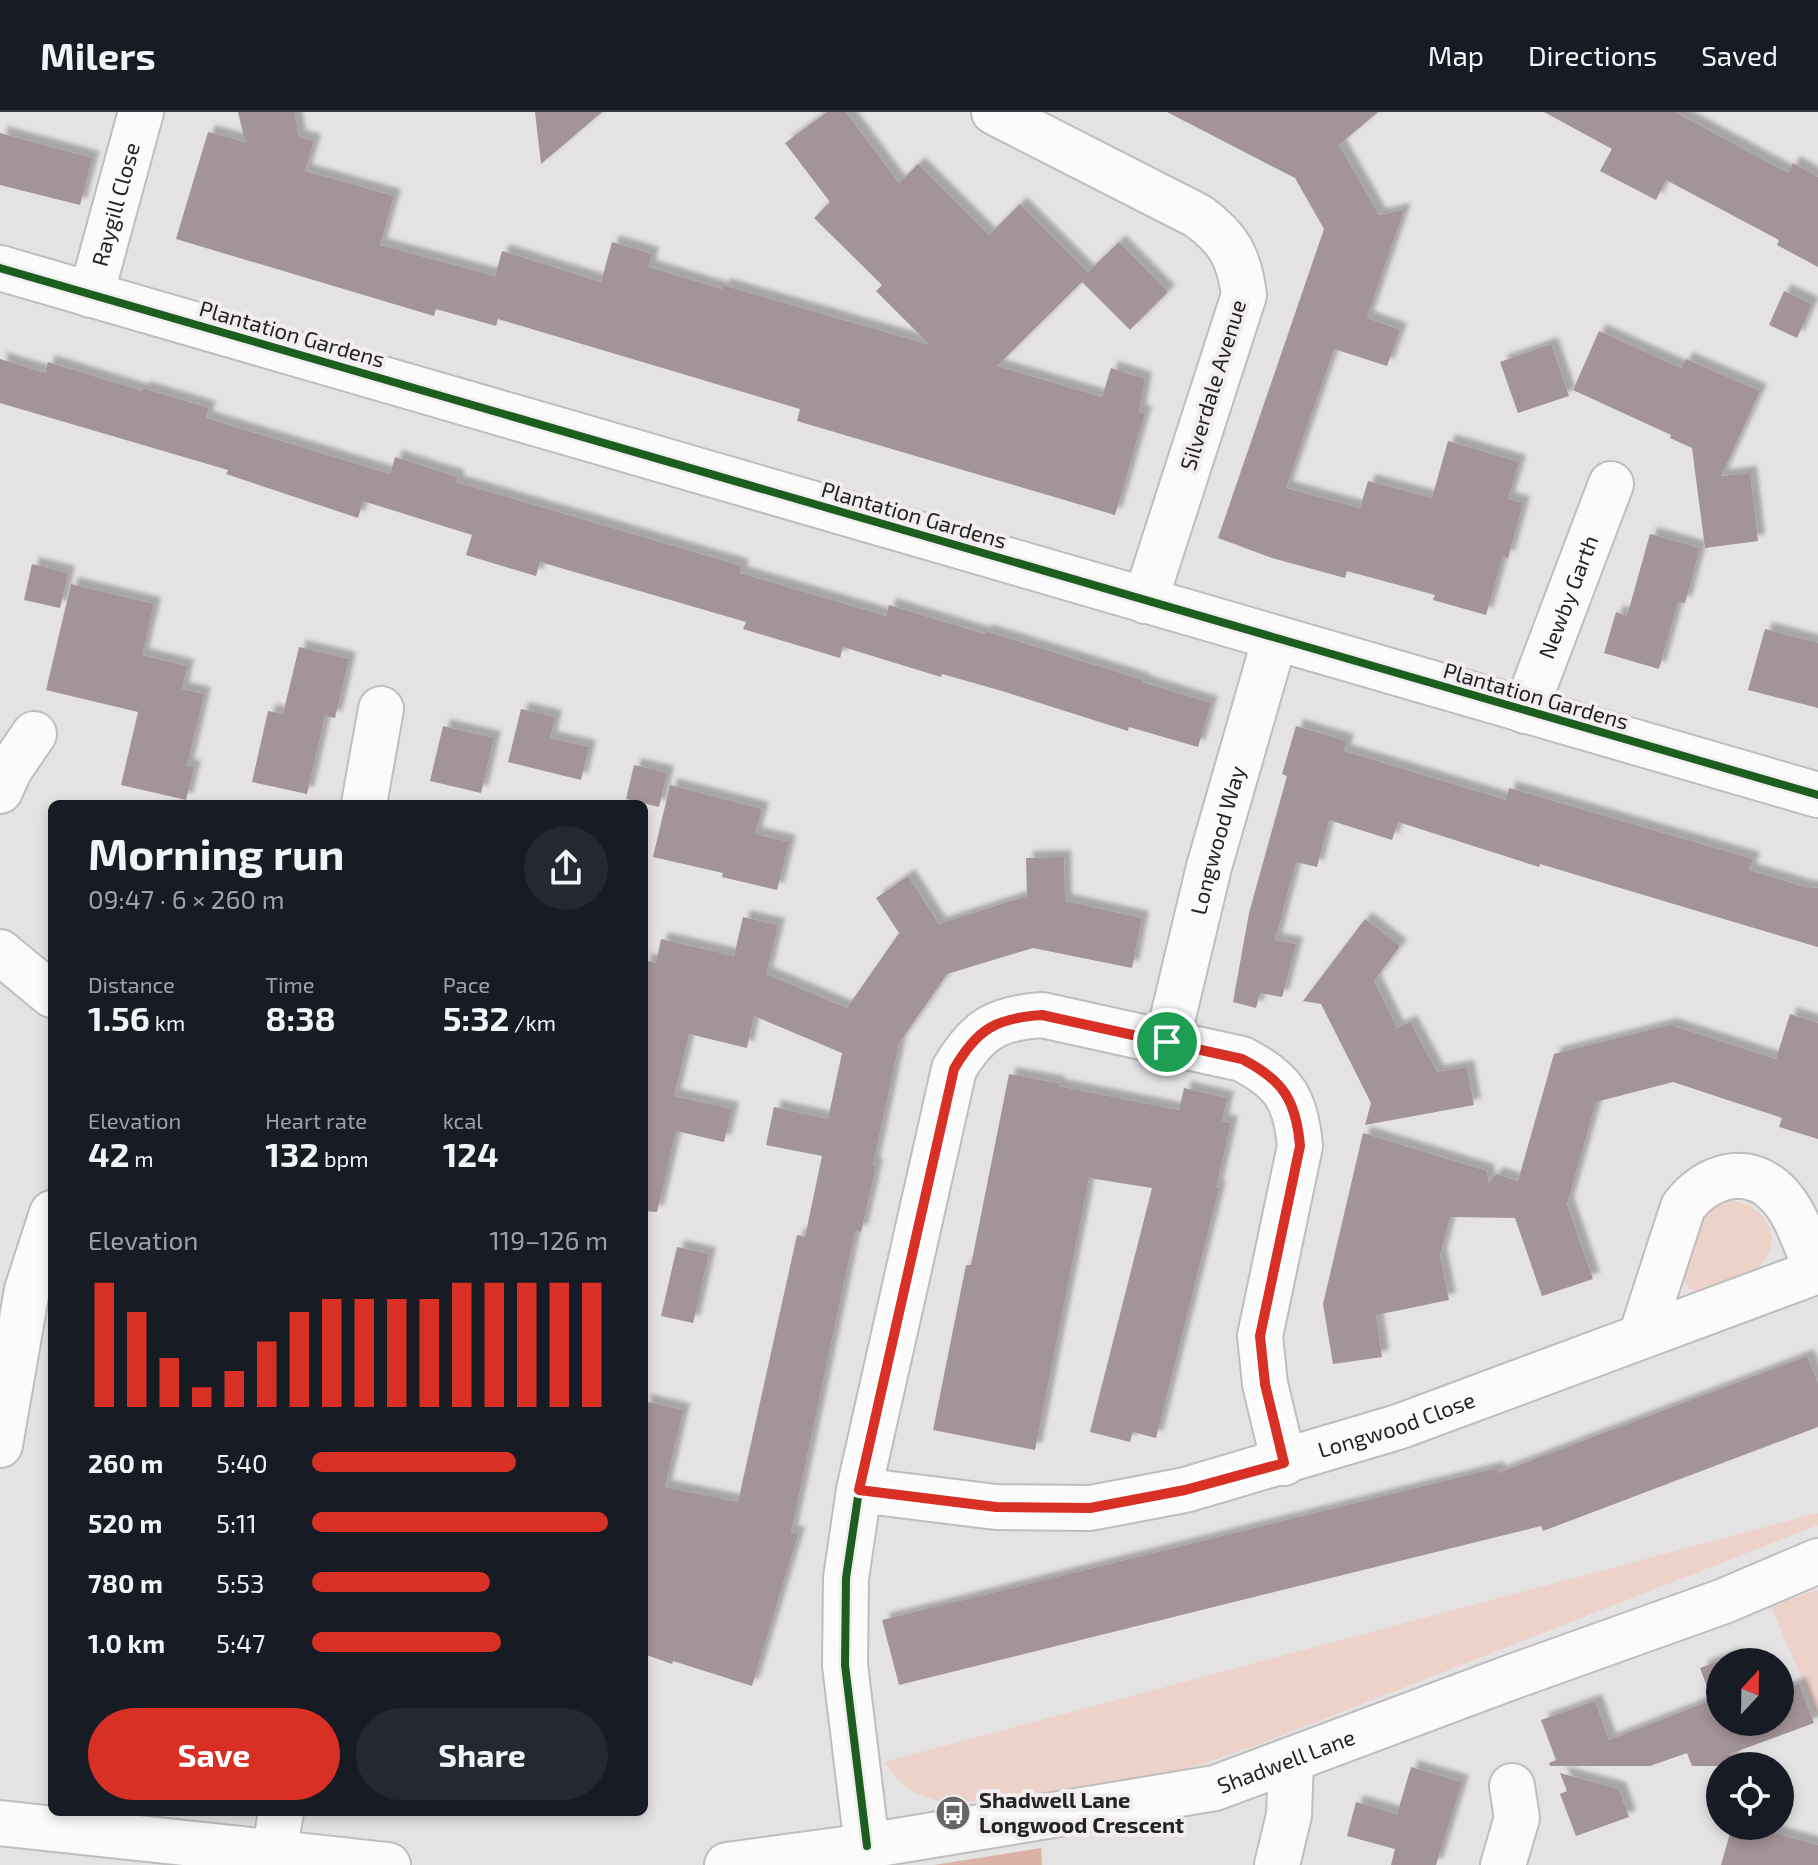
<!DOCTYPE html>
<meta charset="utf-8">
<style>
body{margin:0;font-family:"Exo 2",sans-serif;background:#242831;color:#f1f3f6;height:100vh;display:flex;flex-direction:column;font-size:30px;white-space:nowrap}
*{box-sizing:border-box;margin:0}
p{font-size:26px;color:#9ea1a6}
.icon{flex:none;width:44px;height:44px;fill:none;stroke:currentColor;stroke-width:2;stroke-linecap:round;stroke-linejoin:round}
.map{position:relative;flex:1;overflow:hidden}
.sheet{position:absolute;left:48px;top:688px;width:600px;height:1016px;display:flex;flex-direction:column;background:#171b24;border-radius:12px;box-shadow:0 4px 12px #0003}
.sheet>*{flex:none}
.needle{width:52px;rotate:22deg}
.fabs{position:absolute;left:1706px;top:1536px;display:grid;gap:16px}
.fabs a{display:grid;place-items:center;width:88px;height:88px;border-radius:50%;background:#171b24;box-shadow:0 4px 12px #0003;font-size:40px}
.pin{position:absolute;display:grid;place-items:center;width:68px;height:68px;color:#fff;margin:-34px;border:4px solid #fff;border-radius:50%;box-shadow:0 2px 8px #0007}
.round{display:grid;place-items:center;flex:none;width:84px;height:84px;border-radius:42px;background:#242831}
.headline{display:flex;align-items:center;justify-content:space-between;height:136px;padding:0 40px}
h1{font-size:44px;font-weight:700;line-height:60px}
.metrics{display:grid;grid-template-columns:repeat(3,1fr);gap:12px;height:136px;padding:8px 40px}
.metrics div{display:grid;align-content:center}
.metrics b{font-size:34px;font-weight:700}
.metrics small{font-size:22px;font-weight:400}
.metrics p{font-size:22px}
.chart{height:224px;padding:16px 40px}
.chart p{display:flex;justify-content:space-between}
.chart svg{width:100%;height:144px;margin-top:8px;stroke:#d93025;stroke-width:6}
.button{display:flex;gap:16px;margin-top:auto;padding:16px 40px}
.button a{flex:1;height:92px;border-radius:48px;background:#d93025;color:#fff;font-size:32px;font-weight:700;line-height:92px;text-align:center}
.button a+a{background:#242831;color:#f1f3f6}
ul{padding:0 40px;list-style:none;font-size:26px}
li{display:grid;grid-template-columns:128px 96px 1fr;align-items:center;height:60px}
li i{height:20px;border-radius:10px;background:#d93025}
header{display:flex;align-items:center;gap:48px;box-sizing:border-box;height:112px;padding:0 40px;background:#171b24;border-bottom:2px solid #363941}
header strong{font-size:38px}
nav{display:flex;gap:44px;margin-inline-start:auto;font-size:28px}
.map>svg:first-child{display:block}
</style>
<header>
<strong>Milers</strong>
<nav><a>Map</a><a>Directions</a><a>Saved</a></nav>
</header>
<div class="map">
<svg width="1818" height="1753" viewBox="0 0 1818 1753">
<defs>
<filter id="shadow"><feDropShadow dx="7" dy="-7" stdDeviation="2" flood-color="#0004"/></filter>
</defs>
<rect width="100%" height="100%" fill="#e4e2e3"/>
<g fill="#edd2ca">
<path d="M1729,1088C1765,1092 1787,1127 1759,1155C1751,1163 1735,1167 1725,1171C1712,1176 1702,1182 1689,1177L1682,1163C1691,1133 1695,1098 1729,1088Z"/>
<path d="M1818,1401V1413L1252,1635L1169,1663L1069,1679L963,1690L939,1689L917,1682L898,1668L884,1650Z"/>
<path d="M1818,1478V1606L1771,1494Z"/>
</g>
<path fill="#dbb2a6" d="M1041,1736L1042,1753H934Z"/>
<g fill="#a39497" filter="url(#shadow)">
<path d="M238,0H294L299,25L314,29L305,59L394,84L380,133L495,164L502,139L601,170L612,130L652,142L649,155L722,177L723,173L930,233L876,179L882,173L814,106L830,90L785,31L827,0H846L899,71L918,52L989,123L1020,92L1088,160L1119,130L1168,180L1130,218L1082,170L997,254L1102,285L1111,256L1145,267L1139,300L1145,301L1115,403L797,309L800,297L498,207L496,214L436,197L434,204L176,127L208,20L245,30Z"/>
<path d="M535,0H602L541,52Z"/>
<path d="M1167,0H1378L1339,33L1379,103L1404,98L1367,206L1400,218L1387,254L1334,237L1286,376L1360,396L1368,369L1432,386L1448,329L1519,350L1508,387L1523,391L1508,446L1503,444L1486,503L1433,488L1435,483L1347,459L1345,466L1272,446L1218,426L1324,117L1295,66Z"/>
<path d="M1544,0H1675L1788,61L1793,51L1818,65V155L1777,133L1779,128L1666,68L1656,88L1600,59L1612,37Z"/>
<path d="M0,21L92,46L80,93L0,73Z"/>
<path d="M1784,179L1812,192L1797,226L1769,213Z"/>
<path d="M1599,219L1681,256L1686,247L1760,279L1721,364L1750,361L1758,429L1705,436L1692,336L1670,326L1671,323L1573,278Z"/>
<path d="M1551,232L1569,284L1518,301L1500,250Z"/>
<path d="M0,247L45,261L48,250L142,279L143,276L209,296L206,306L390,362L395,345L458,365L456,370L742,454L740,461L886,504L889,493L984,522L985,519L1143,568L1142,570L1211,591L1198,635L1129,615L1128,619L1002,579L942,562L941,565L843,535L840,546L743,517L746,510L540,450L536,464L466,443L472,423L363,389L358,406L226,362L228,358L0,291Z"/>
<path d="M1650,422L1700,436L1685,491L1678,490L1659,557L1604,541L1616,500L1627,504Z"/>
<path d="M32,452L68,461L60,496L24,488Z"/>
<path d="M71,472L154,492L142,543L187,554L182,577L204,582L187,654L194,655L186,688L121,673L138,600L46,578Z"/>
<path d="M1765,517L1818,531V596L1748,578Z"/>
<path d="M299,535L349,547L335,606L325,604L307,682L252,670L268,599L283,602Z"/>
<path d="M521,597L555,605L550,626L589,635L581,668L508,650Z"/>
<path d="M443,614L494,626L481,681L430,669Z"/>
<path d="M1296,614L1347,629L1344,639L1506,688L1509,676L1753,747L1749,758L1805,775L1818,776V835L1540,752L1539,755L1398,710L1392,728L1329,708L1317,755L1296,750L1275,828L1296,832L1282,885L1260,881L1256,896L1233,890L1249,801L1287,664L1282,662Z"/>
<path d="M634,653L667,661L659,695L626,687Z"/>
<path d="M670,673L762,697L755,722L789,730L777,778L722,765L723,761L653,745Z"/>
<path d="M1064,745L1065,789L1142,806L1132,856L1033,836L947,862L922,898L899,931L873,1053L876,1054L861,1120L855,1119L791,1420L798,1422L752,1574L673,1549L672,1552L644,1542V1289L683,1298L665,1375L738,1390L797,1123L805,1125L822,1044L766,1033L774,995L828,1007L842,941L754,904L747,936L689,922L674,984L732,997L724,1030L676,1019L657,1100L644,1099V848L656,851L661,827L734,844L743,805L778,813L766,862L847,896L899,821L876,786L908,764L939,812L1027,784L1026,746Z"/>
<path d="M1365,807L1400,834L1374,869L1397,916L1410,910L1437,960L1467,955L1474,993L1365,1013L1371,991L1321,892L1303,889Z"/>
<path d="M1790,902L1818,911V1027L1779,1015L1782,1006L1673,970L1596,990L1567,1092L1593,1167L1542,1184L1515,1106L1450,1105L1440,1143L1449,1188L1376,1203L1382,1245L1333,1252L1323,1192L1363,1021L1487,1059L1489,1071L1496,1062L1518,1069L1554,942L1670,913L1776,947Z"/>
<path d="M1009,962L1058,971V974L1179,998L1184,976L1227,986L1222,1009L1231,1011L1216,1076H1219L1156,1326L1133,1320L1130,1330L1090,1320L1152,1076L1089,1066L1035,1338L933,1318L966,1153H971Z"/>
<path d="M677,1135L709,1142L693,1211L661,1204Z"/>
<path d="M1807,1244L1818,1271V1315L1543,1419L1541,1414L899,1573L882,1508L1497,1356L1498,1361Z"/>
<path d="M1734,1543L1736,1550H1720V1610H1780V1579L1799,1572L1814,1611L1730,1642L1735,1654H1692L1687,1641L1650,1654H1550L1549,1651L1556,1648L1541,1608L1595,1589L1609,1628L1712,1588L1700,1556Z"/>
<path d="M1411,1655L1462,1670L1436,1753H1391L1395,1737L1347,1724L1356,1690L1397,1702Z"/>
<path d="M1560,1661L1619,1677L1629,1705L1576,1724L1560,1682L1567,1679Z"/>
<path d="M1732,1714H1750L1818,1733V1753H1721Z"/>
</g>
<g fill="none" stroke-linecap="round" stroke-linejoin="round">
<defs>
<g id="minor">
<path d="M994,0L1198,104C1229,127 1239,144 1244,183L1145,489"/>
<path d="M0,156L1818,683"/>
<path id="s1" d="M91,183L141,0"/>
<path id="s2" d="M1525,599L1611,372"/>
<path d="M0,679L10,657L34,622"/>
<path d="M364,692L381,597"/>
<path d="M0,840L52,883"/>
<path id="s3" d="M1167,930L1209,755L1275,526"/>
<path d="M1641,1224L1683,1095C1706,1064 1748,1050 1778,1082C1797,1101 1806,1135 1817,1159"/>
<path d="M0,1333L27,1178L52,1101"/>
<path id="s4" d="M859,1378L996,1395L1090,1396L1185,1378L1398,1315L1818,1159"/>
<path d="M0,1711L388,1753"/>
<path d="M867,1734L845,1553L846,1466L859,1378L954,957C977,918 996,906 1042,903L1242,947C1283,968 1296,987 1300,1034L1260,1224L1265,1272L1284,1351"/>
<path d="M274,1741L281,1700"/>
<path id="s5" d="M727,1753L867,1734L1215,1676L1509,1566L1724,1489L1818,1449"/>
<path d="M1277,1753L1289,1703L1291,1648"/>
<path d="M1503,1753L1517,1706L1512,1674"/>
</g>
</defs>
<use href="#minor" stroke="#bfbdbe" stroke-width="48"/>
<use href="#minor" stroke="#fbfbfb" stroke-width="44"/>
<defs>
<g id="cycleway">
<path d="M0,156L1818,683"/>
<path d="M867,1734L845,1553L846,1466L859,1378L954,957C977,918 996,906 1042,903L1242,947C1283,968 1296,987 1300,1034L1260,1224L1265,1272L1284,1351"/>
</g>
</defs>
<use href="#cycleway" stroke="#f2eef0" stroke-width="13"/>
<use href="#cycleway" stroke="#1b5e20" stroke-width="8"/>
</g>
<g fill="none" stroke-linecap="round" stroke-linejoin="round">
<defs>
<path id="route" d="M1042,903L1242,947C1283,968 1296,988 1300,1034L1260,1224L1265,1272L1284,1351L1185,1378L1090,1396L996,1395L859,1378L954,957C977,917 996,906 1042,903Z"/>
</defs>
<use href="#route" stroke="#fff" stroke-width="16"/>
<use href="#route" stroke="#d93025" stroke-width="10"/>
</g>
<defs>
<symbol id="bus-disc" viewBox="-11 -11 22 22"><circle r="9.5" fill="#676666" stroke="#f2eef0"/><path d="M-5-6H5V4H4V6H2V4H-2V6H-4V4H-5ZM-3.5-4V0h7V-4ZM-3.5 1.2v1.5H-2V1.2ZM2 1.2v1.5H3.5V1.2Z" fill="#fff"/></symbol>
</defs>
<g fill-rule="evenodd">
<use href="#bus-disc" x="933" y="1681" width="40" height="40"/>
</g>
<g text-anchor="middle" stroke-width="8" stroke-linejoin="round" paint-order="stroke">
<g font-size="22" fill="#242323" stroke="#f2eef0">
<text dy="8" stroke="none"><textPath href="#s1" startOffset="94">Raygill Close</textPath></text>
<text transform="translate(292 222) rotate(16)" y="8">Plantation Gardens</text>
<text transform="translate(1213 273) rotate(-73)" y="8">Silverdale Avenue</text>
<text transform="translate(914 403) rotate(16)" y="8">Plantation Gardens</text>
<text dy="8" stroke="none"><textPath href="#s2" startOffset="122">Newby Garth</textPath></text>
<text transform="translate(1536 584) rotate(16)" y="8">Plantation Gardens</text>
<text dy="8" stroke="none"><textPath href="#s3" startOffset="208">Longwood Way</textPath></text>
<text dy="8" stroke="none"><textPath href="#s4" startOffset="550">Longwood Close</textPath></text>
<text dy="8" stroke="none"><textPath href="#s5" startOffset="570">Shadwell Lane</textPath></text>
</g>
<g font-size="22" font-weight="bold" fill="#242323" stroke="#f2eef0" text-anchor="start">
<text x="979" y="1696">Shadwell Lane<tspan x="979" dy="25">Longwood Crescent</tspan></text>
</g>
</g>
</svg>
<div class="fabs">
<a><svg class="needle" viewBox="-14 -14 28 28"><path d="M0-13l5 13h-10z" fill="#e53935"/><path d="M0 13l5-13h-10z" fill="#9ea1a6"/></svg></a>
<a><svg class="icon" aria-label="locate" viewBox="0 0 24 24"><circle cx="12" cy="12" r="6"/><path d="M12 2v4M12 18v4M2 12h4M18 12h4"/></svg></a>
</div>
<div class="pin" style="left:1167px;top:930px;background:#1e9e55"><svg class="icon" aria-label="arrive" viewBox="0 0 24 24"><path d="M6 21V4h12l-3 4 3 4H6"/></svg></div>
<section class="sheet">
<div class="headline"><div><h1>Morning run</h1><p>09:47 · 6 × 260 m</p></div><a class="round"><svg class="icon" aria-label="share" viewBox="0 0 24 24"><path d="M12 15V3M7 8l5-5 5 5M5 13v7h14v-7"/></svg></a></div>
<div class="metrics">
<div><p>Distance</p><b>1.56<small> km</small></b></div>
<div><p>Time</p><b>8:38</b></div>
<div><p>Pace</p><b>5:32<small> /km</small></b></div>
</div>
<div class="metrics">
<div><p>Elevation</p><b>42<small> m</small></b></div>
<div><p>Heart rate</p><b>132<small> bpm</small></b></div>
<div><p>kcal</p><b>124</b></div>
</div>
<div class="chart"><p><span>Elevation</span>119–126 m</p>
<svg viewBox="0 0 160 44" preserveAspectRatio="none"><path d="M5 44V6M15 44V15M25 44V29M35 44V38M45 44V33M55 44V24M65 44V15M75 44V11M85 44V11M95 44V11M105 44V11M115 44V6M125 44V6M135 44V6M145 44V6M155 44V6"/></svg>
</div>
<ul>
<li><b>260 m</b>5:40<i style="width:69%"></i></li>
<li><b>520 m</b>5:11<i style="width:100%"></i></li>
<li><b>780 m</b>5:53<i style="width:60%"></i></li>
<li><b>1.0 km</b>5:47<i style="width:64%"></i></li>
</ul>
<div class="button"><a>Save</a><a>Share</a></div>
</section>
</div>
